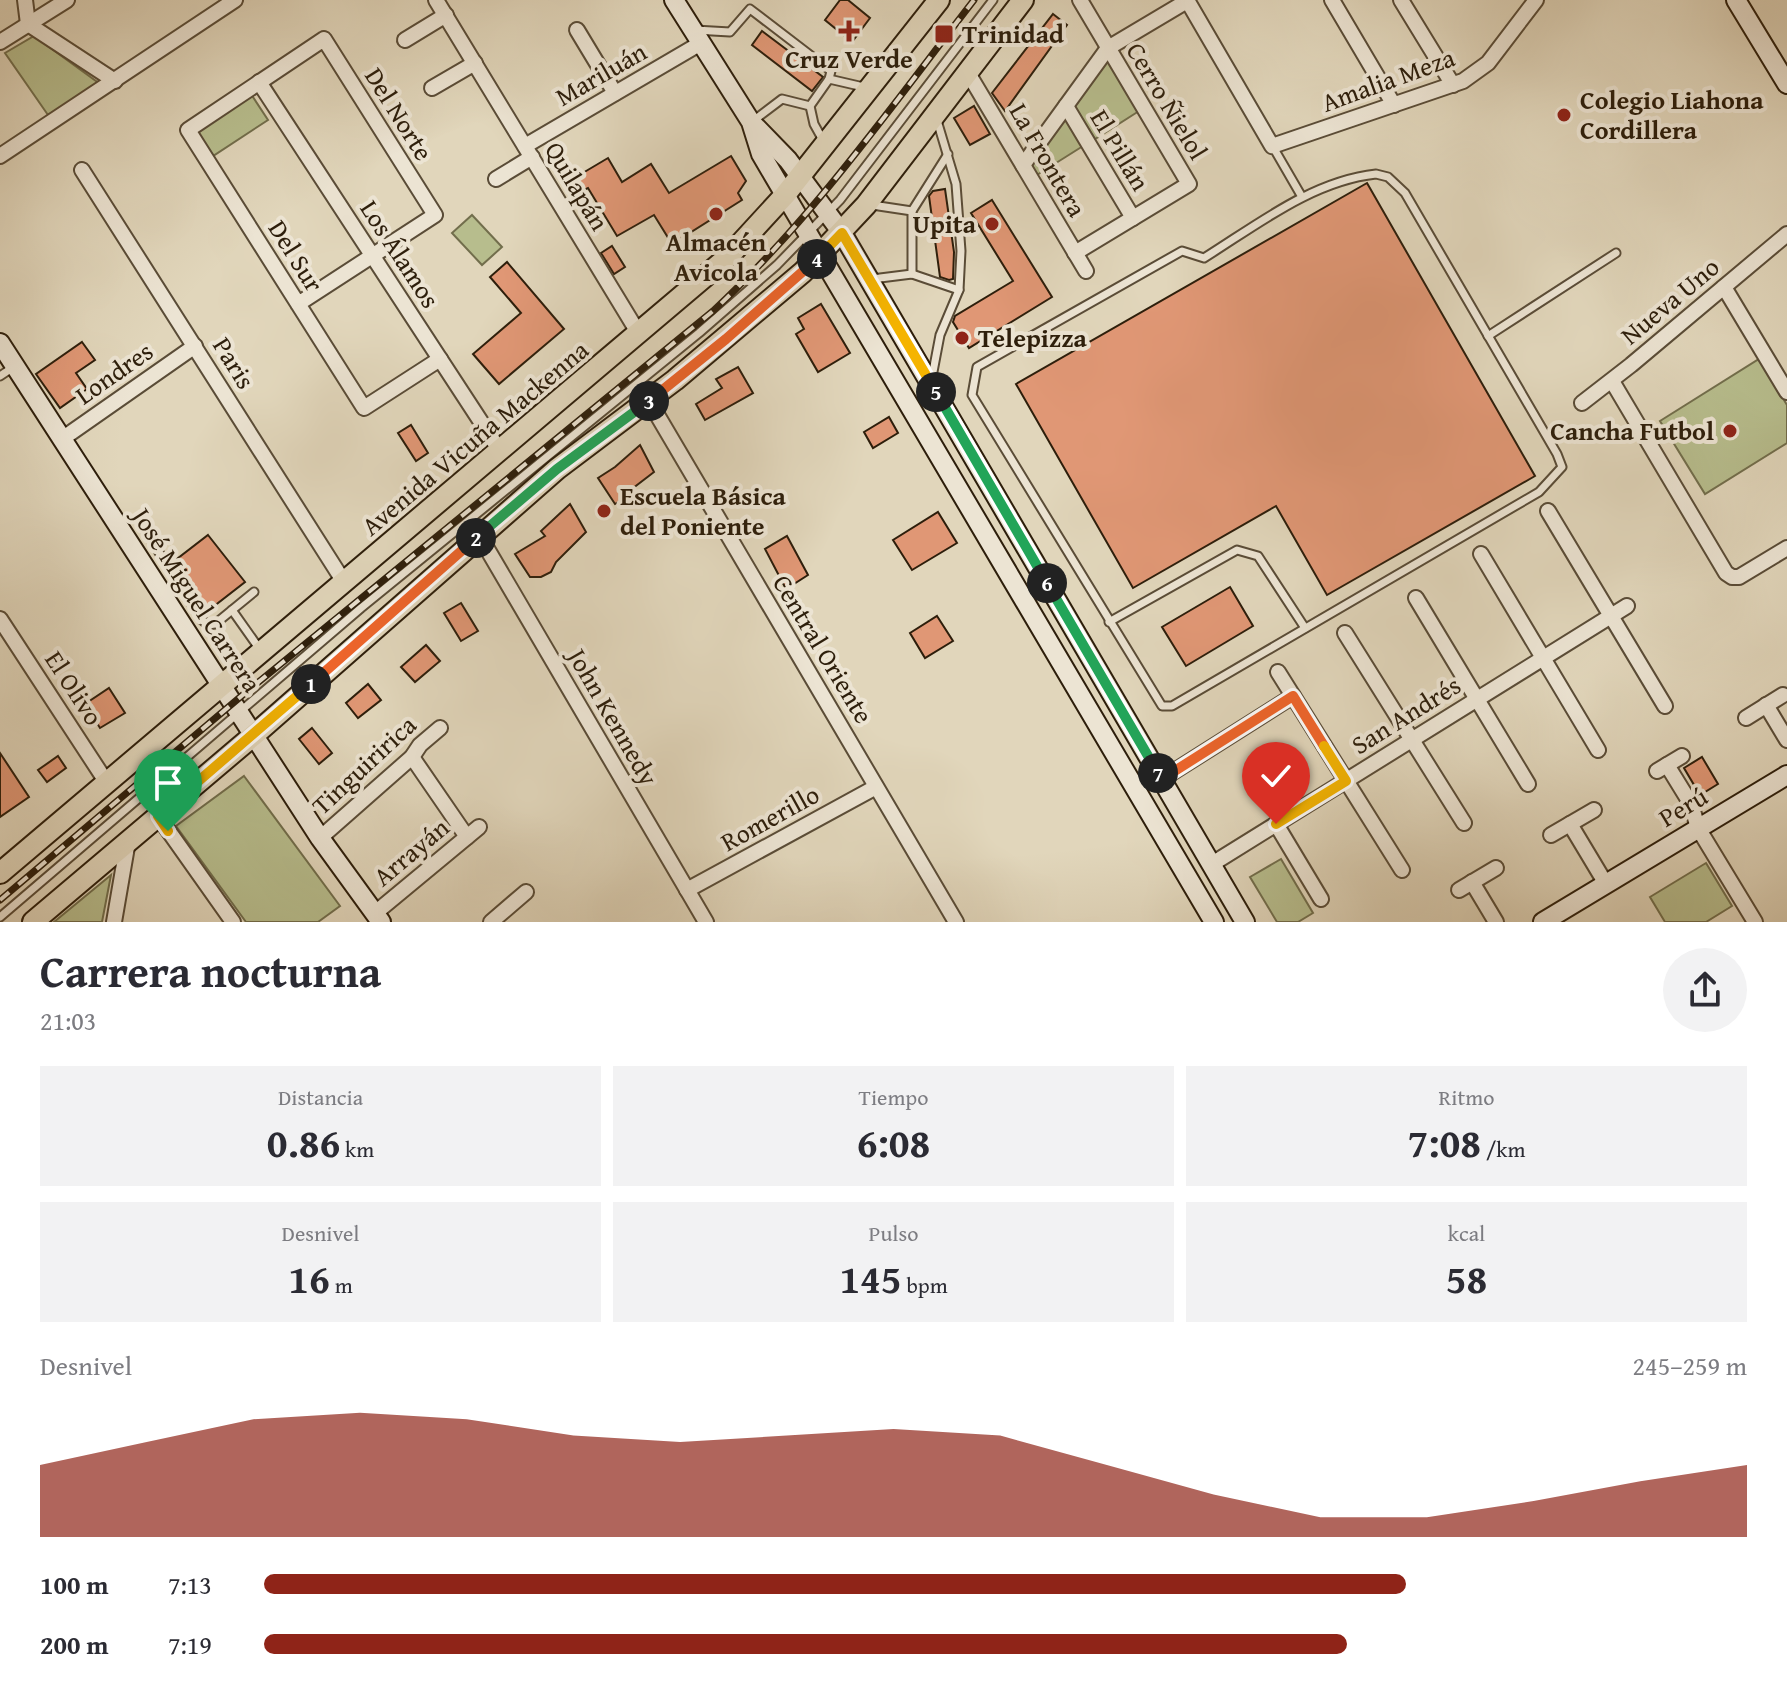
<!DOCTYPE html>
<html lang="es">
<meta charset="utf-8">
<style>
body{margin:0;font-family:"Gentium Book Plus",serif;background:#f2f2f3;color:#2b2b33;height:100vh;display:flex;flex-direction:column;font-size:30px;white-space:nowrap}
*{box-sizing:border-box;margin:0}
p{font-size:26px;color:#7c7c81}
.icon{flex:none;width:44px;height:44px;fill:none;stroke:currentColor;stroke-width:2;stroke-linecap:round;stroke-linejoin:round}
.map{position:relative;height:922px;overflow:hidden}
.side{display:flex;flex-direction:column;background:#fff;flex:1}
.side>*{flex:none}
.pin{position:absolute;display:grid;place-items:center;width:68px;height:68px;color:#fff;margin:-82px -34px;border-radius:50% 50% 50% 0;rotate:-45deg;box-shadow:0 0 8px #0007}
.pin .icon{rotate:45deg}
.km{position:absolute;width:40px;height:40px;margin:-20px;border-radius:50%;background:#222;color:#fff;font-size:22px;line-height:40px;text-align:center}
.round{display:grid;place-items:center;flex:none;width:84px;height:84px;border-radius:42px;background:#f2f2f3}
.head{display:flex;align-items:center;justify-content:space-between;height:136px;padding:0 40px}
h1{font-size:44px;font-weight:700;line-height:60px}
.figures{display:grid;grid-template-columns:repeat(3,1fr);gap:12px;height:136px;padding:8px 40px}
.figures div{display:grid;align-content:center;border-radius:0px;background:#f2f2f3;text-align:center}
.figures b{font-size:40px;font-weight:700}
.figures small{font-size:22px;font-weight:400}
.figures p{font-size:22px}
.chart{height:224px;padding:16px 40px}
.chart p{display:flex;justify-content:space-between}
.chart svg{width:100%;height:144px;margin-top:8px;fill:#8f2418;opacity:.7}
ul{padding:0 40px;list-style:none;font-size:26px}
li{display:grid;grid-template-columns:128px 96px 1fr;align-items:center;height:60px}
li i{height:20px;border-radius:10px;background:#8f2418}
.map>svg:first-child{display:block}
</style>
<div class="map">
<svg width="1787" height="922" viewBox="0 0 1787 922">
<rect width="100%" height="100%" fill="#e1d6bb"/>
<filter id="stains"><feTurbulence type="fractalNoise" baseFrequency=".0025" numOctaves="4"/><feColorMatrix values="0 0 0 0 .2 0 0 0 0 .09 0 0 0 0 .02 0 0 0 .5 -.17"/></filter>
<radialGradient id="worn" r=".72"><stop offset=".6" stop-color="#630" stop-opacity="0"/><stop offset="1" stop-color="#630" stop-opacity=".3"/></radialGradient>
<g fill="#b7bd8d" stroke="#726e4c" stroke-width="2">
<path d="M34,36L100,84L48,115L5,53Z"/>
<path d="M1104,56L1139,111L1095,139L1071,101Z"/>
<path d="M251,94L268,120L213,156L196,130Z"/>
<path d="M1061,112L1083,146L1037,175L1026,158Z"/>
<path d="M472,215L502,247L482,265L452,233Z"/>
<path d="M1759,359L1787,405V443L1705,494L1660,421Z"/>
<path d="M244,776L340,906L318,922H246L176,826Z"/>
<path d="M1281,859L1313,913L1298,922H1277L1250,877Z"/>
<path d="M1706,863L1732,906L1706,922H1665L1650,897Z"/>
<path d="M111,875L102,922H54Z"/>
</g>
<g fill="#e09775" stroke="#2d1e0b" stroke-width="2">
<path d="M840,0H848L870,18L852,42L825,20Z"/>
<path d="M1053,14L1067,25L1005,111L992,93Z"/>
<path d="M762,31L823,77L812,91L752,45Z"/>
<path d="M974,106L990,134L970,145L954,118Z"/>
<path d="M731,156L746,181L738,193L742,200L672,244L654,215L617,236L588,188L584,190L576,177L608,158L622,182L651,164L669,193Z"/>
<path d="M1367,183L1535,476L1327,595L1276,506L1133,588L1016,384Z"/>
<path d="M945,189L954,252L953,279L949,280L940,277L929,196L933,191Z"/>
<path d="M992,200L1052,297L969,348L953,322L955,316L1013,281L971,213Z"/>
<path d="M612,246L625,267L614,274L601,253Z"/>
<path d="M507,262L564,329L499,384L473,354L521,313L490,277Z"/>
<path d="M821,304L850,353L818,372L796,334L804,329L798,318Z"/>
<path d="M82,342L95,360L76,373L87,389L60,408L36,374Z"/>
<path d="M738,367L753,393L705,420L696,404L722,388L716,379Z"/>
<path d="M889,417L898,433L873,448L864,432Z"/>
<path d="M411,425L428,453L416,461L398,433Z"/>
<path d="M640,445L654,472L628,492L630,495L615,504L598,478L615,467Z"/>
<path d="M570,504L586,532L556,562L551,572L541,577H530L515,554L545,536L541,531Z"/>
<path d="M938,512L957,543L912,570L893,540Z"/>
<path d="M208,535L245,582L209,610L173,562Z"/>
<path d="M787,536L808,575L786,589L765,549Z"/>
<path d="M1230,587L1253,626L1186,666L1162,627Z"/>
<path d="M461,603L478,631L461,641L444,613Z"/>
<path d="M937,616L953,641L925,658L910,633Z"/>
<path d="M426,645L440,661L415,682L401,667Z"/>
<path d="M368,684L381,700L358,718L346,703Z"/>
<path d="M109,688L125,713L100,728L85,704Z"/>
<path d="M312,728L332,753L319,764L299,739Z"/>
<path d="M0,753L29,797L0,817Z"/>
<path d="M58,756L66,768L47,782L38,770Z"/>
<path d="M1702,757L1718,784L1700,795L1684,768Z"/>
</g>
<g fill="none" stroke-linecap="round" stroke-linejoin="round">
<defs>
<g id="lane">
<path d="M695,30L730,32L750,9L831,71L829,79"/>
<path d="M753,121L782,99L810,106"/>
<path d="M824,142L814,124L810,106L829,79L868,88"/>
<path d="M1273,147L1302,197"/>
<path d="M1376,174L1388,177L1405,193L1557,454L1562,467L1539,492L1172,706H1162L972,395L977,367L1182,251L1204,258C1257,225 1312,181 1376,174Z"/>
<path d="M872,205L912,211L948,154"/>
<path d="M912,211V274"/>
<path d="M872,279L912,274L959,290"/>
<path d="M1488,336L1616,253"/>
<path d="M0,376L15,366"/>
<path d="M932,377L940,335L959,290L961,251L956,184L936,117"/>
<path d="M141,524L202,620L208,625L215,624L254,592"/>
<path d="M232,610L261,651"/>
<path d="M1109,622L1237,550L1258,556L1305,628"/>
<path d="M0,917L361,608L699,333L777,265L840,200L993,0"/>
</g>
<g id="street">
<path d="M25,0L28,24L115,81"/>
<path d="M436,0L639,334"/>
<path d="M1187,0L1272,146L1463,81L1488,63L1536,0"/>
<path d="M1332,0L1394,105"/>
<path d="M1401,0L1453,85"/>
<path d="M577,30L615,93"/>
<path d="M405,40L446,15"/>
<path d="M0,42L67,0"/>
<path d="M968,73L1086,271"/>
<path d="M259,82L500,451"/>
<path d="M432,88L475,63"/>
<path d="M1066,106L1133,218"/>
<path d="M525,146L701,43"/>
<path d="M0,156L235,0"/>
<path d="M1023,165L1108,48L1187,1"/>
<path d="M82,170L344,582"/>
<path d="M496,179L532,157"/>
<path d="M1075,253L1189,184L1080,0"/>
<path d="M1724,287L1787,392"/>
<path d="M298,304L435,215L324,39L188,130L364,408L440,359"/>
<path d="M1612,381L1726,573L1732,577H1739L1787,548"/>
<path d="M649,401L956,922"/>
<path d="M1582,403L1631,365L1787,234"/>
<path d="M62,439L195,346"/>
<path d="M1548,511L1665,706"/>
<path d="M479,535L706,922"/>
<path d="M1481,554L1598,750"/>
<path d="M1416,598L1528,784"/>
<path d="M0,619L107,783"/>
<path d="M1345,633L1464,823"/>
<path d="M1278,672L1402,870"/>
<path d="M1766,705L1787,740"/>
<path d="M1746,718L1783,695"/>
<path d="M412,757L467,837"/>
<path d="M1667,765L1691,804L1698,828L1755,922"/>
<path d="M1657,771L1682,756"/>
<path d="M1162,779L1293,696"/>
<path d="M158,816L233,922"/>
<path d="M1276,824L1321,899"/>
<path d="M1570,824L1606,884"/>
<path d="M1551,835L1594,810"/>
<path d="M320,838L412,757L420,745L440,728"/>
<path d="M1212,864L1627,606"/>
<path d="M1472,882L1496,922"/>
<path d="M687,890L876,787"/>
<path d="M1459,890L1496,868"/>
<path d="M374,914L479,827"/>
<path d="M114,922L128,841"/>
<path d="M491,922L526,892"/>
</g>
<g id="secondary">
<path d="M674,0L751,122L761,154L768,166L1214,922"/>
<path d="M1736,0L1787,84"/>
<path d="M753,124L788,160L842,233L1245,922"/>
<path d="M0,343L320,838L381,922"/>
<path d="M1543,922L1787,775"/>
</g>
<g id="primary">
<path d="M0,873L729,256L785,195L939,0"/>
<path d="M33,922L254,735L557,469L675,380L803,272L866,205L1023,0"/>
</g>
</defs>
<use href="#lane" stroke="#5a4c37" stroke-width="11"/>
<use href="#street" stroke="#5a4c37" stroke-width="18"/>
<use href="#secondary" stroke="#2d1e0b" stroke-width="22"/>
<use href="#primary" stroke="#2d1e0b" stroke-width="24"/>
<use href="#lane" stroke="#ece4d3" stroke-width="7"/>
<use href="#street" stroke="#ece4d3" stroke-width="14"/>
<use href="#secondary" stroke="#ece4d3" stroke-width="18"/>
<use href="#primary" stroke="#e1d6bb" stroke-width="20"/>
<defs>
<path id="rail" d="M0,900L245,693L713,311C813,218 891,107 974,0"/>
</defs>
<use href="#rail" stroke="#2d1e0b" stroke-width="7"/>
<use href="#rail" stroke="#ece4d3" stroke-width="4" stroke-dasharray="12" stroke-linecap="butt"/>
</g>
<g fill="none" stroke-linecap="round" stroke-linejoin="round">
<defs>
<path id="split-1" d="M168,831L158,816L311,684"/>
<path id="split-2" d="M311,684L476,538"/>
<path id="split-3" d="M476,538L557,469L649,401"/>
<path id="split-4" d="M649,401L726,339L817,259"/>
<path id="split-5" d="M817,259L842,233L936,392"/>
<path id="split-6" d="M936,392L1047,583"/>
<path id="split-7" d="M1047,583L1158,773"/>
<path id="split-8" d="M1158,773L1162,779L1293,696L1324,746"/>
<path id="split-9" d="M1276,824L1346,781L1324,746"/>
</defs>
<use href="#split-1" stroke="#fff" stroke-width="16"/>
<use href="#split-2" stroke="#fff" stroke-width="16"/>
<use href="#split-3" stroke="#fff" stroke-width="16"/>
<use href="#split-4" stroke="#fff" stroke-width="16"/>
<use href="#split-5" stroke="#fff" stroke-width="16"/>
<use href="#split-6" stroke="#fff" stroke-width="16"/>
<use href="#split-7" stroke="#fff" stroke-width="16"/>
<use href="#split-8" stroke="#fff" stroke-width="16"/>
<use href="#split-9" stroke="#fff" stroke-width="16"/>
<use href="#split-1" stroke="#f5b400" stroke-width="10"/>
<use href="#split-2" stroke="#f0652b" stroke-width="10"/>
<use href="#split-3" stroke="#22a559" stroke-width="10"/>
<use href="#split-4" stroke="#f0652b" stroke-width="10"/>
<use href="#split-5" stroke="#f5b400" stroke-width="10"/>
<use href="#split-6" stroke="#22a559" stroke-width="10"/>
<use href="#split-7" stroke="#22a559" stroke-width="10"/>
<use href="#split-8" stroke="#f0652b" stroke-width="10"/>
<use href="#split-9" stroke="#f5b400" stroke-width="10"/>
</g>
<g fill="#8f2418" stroke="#ece4d3" stroke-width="3">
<path d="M845 19h8v8h8v8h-8v8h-8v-8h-8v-8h8z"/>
<rect x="934" y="24" width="20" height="20" rx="4"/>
<circle cx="1564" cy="115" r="8"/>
<circle cx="716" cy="214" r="8"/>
<circle cx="992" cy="224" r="8"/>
<circle cx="962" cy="338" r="8"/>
<circle cx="1730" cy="431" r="8"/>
<circle cx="604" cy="511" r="8"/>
</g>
<g text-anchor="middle" stroke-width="8" stroke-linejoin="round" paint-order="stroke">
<g font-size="26" font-weight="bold" fill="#2d1e0b" stroke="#ece4d3" text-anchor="start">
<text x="962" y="43">Trinidad</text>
<text x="849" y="68" text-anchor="middle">Cruz Verde</text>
<text x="1580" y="109">Colegio Liahona<tspan x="1580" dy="30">Cordillera</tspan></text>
<text x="976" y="233" text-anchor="end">Upita</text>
<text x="716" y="251" text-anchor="middle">Almacén<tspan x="716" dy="30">Avicola</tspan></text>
<text x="978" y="347">Telepizza</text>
<text x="1714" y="440" text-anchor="end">Cancha Futbol</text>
<text x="620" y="505">Escuela Básica<tspan x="620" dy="30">del Poniente</tspan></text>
</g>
<g font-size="26" fill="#2d1e0b" stroke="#ece4d3">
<text transform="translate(601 74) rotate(-30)" y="9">Mariluán</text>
<text transform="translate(1388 80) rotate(-20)" y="9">Amalia Meza</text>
<text transform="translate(1167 101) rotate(59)" y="9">Cerro Ñielol</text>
<text transform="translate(399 114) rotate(58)" y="9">Del Norte</text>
<text transform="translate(1120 150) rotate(59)" y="9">El Pillán</text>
<text transform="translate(1048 160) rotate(60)" y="9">La Frontera</text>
<text transform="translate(577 186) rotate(59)" y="9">Quilapán</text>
<text transform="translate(400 254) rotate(57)" y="9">Los Álamos</text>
<text transform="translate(296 256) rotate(58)" y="9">Del Sur</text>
<text transform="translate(1670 301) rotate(-40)" y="9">Nueva Uno</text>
<text transform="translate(234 363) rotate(58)" y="9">Paris</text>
<text transform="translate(114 373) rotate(-35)" y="9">Londres</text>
<text transform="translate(475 438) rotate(-40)" y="9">Avenida Vicuña Mackenna</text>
<text transform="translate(197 600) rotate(57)" y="9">José Miguel Carrera</text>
<text transform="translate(823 649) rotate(59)" y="9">Central Oriente</text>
<text transform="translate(74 688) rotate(57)" y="9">El Olivo</text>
<text transform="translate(1406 715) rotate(-32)" y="9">San Andrés</text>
<text transform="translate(613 717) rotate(60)" y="9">John Kennedy</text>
<text transform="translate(364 765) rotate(-43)" y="9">Tinguiririca</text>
<text transform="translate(1683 807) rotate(-31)" y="9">Perú</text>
<text transform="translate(770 818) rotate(-29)" y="9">Romerillo</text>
<text transform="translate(411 852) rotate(-40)" y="9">Arrayán</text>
</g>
</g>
<rect width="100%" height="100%" filter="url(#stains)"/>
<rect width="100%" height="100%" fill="url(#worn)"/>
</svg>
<div class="pin" style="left:168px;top:831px;background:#1e9e55"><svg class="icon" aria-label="arrive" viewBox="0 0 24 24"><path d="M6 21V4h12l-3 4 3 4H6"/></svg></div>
<div class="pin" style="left:1276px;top:824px;background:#d93025"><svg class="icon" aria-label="check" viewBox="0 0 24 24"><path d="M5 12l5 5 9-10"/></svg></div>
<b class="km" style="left:311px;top:684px">1</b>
<b class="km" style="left:476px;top:538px">2</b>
<b class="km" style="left:649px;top:401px">3</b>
<b class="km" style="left:817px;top:259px">4</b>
<b class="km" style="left:936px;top:392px">5</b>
<b class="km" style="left:1047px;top:583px">6</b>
<b class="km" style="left:1158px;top:773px">7</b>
</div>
<section class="side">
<div class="head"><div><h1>Carrera nocturna</h1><p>21:03</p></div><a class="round"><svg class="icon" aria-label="share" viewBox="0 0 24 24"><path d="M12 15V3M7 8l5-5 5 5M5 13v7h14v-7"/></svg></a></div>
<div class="figures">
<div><p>Distancia</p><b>0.86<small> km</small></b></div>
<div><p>Tiempo</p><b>6:08</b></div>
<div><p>Ritmo</p><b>7:08<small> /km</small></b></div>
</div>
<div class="figures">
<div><p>Desnivel</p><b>16<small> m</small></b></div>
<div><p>Pulso</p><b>145<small> bpm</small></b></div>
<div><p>kcal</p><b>58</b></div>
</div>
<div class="chart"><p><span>Desnivel</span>245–259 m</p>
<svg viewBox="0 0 160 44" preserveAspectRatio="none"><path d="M0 44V22L10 15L20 8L30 6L40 8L50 13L60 15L70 13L80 11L90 13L100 22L110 31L120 38L130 38L140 33L150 27L160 22V44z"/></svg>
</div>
<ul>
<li><b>100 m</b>7:13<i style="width:77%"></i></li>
<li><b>200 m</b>7:19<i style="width:73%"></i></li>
</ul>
</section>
